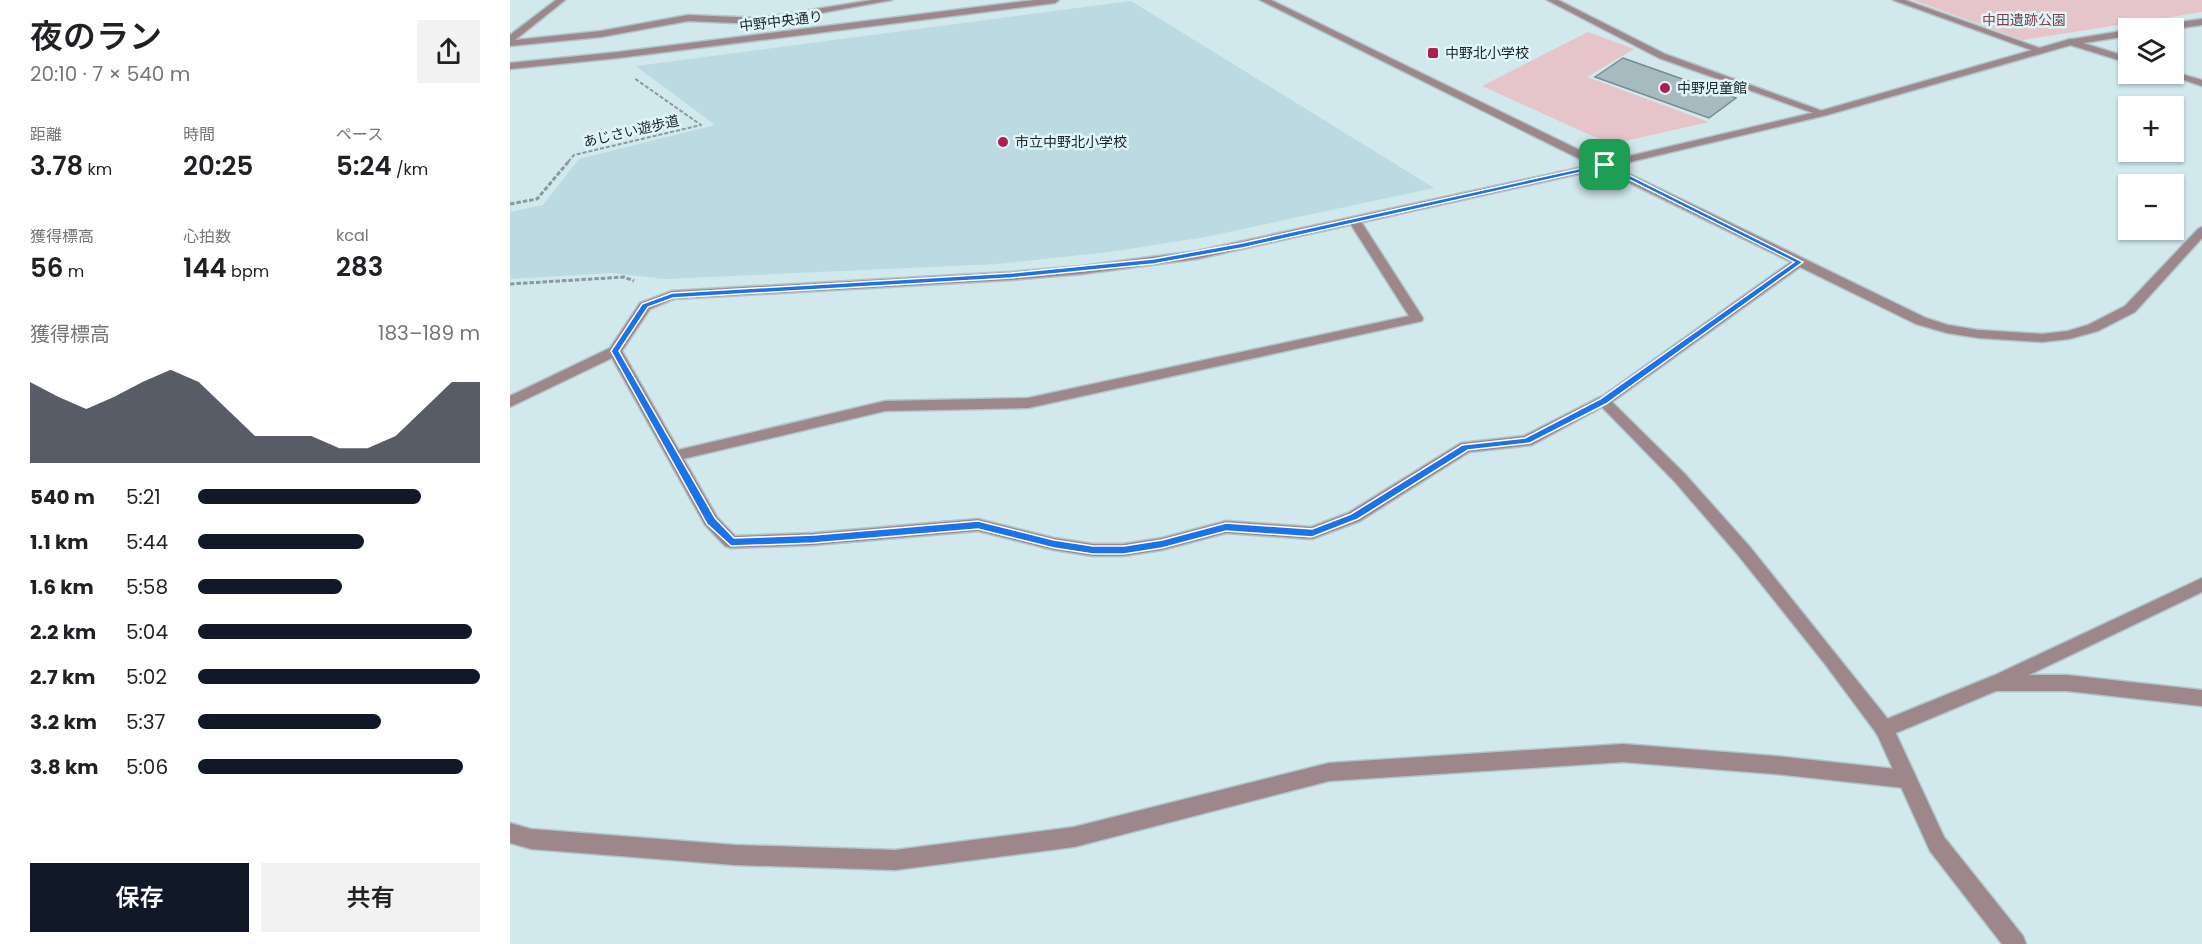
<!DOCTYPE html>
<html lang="ja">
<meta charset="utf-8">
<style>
body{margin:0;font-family:Poppins,"Noto Sans JP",sans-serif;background:#f2f2f2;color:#202124;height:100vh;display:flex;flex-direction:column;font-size:22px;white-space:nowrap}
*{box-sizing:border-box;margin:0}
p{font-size:20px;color:#757577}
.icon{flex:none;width:33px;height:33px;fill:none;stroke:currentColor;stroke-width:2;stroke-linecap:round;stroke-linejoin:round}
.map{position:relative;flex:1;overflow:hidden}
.details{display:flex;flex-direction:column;background:#fff;width:510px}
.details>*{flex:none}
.controls{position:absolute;left:1608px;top:18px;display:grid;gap:12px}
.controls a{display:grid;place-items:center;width:66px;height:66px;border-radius:0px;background:#fff;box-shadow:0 2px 4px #0004;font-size:30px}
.pin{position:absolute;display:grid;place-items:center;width:51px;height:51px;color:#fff;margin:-26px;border-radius:12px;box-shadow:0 3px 9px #0006}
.round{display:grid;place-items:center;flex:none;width:63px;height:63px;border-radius:0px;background:#f2f2f2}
.headline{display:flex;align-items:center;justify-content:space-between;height:102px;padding:0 30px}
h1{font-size:33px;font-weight:600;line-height:45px}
.metrics{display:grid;grid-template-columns:repeat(3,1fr);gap:9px;height:102px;padding:6px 30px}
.metrics div{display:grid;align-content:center}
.metrics b{font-size:26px;font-weight:600}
.metrics small{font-size:16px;font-weight:400}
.metrics p{font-size:16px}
.chart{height:168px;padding:12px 30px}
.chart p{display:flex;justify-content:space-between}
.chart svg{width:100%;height:108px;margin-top:6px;fill:#111827;opacity:.7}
.action{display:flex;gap:12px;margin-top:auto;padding:12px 30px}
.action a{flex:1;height:69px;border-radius:0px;background:#111827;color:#fff;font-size:24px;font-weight:600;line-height:69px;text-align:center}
.action a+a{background:#f2f2f2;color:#202124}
ul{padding:0 30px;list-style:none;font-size:20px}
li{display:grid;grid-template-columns:96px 72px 1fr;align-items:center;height:45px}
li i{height:15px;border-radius:8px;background:#111827}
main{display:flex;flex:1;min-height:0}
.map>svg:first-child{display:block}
</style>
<main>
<section class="details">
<div class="headline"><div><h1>夜のラン</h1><p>20:10 · 7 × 540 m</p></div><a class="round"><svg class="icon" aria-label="share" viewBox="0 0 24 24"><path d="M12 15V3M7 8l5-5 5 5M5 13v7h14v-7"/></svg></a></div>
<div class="metrics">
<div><p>距離</p><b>3.78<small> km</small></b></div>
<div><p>時間</p><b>20:25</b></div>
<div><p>ペース</p><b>5:24<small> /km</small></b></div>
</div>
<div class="metrics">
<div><p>獲得標高</p><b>56<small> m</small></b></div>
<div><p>心拍数</p><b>144<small> bpm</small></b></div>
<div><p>kcal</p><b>283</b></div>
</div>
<div class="chart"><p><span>獲得標高</span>183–189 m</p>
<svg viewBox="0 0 160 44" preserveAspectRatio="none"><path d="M0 44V11L10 17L20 22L30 17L40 11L50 6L60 11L70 22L80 33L90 33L100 33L110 38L120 38L130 33L140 22L150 11L160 11V44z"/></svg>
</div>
<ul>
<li><b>540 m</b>5:21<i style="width:79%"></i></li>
<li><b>1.1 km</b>5:44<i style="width:59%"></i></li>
<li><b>1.6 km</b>5:58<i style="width:51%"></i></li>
<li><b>2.2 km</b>5:04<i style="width:97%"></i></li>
<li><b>2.7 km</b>5:02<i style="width:100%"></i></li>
<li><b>3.2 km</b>5:37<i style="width:65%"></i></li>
<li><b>3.8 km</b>5:06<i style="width:94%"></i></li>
</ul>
<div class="action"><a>保存</a><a>共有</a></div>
</section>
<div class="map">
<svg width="1692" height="944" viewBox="0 0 1692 944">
<rect width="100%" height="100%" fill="#d1e8ed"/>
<path fill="#bbdae1" d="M621,1L924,188L695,237L599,252L487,264L155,279L102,273L0,279V212L33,205L69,159L205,125L126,66Z"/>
<g fill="#e5c5ca">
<path d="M1403,0H1692V12L1513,40Z"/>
<path d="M1078,32L1124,49L1077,77L1199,122L1106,143L1091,140L972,86Z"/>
</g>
<path fill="#a6bbc0" stroke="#778b90" stroke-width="1.5" d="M1113,58L1226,98L1199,118L1085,77Z"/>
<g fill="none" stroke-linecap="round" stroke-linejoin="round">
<defs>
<g id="service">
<path d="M1560,39L1618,57V63L1557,44V40Z"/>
<path d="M1664,72L1692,80V86L1656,74Z"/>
<path d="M844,217L850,220L913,318L912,321L518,408L375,411L164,461L157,456L164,451L375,401L518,398L899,316L838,220Z"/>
</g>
<g id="minor">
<path d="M46,0H55L5,40L91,31L178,15L250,18L362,0H382L250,24L178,21L91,37L0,46V35Z"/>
<path d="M1037,0H1048L1155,54L1318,113L1309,115L1149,58Z"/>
<path d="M1383,0H1395L1535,50L1527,52Z"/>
<path d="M1692,227V238L1625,312L1588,331L1559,339L1532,342L1469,338L1462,334L1469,330L1532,334L1558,331L1578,325L1615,306L1688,229Z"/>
<path d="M162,291L168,295L166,298L140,309L112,351L207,517L225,536L304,533L468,519L544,538L583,544H613L652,538L716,521L801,527L838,513L951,443L1014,436L1088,398L1093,396L1100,401L1098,404L1022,445L959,452L850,521L802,539L716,533L652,550L613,556H583L544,550L468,531L304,545L221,548L215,546L195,525L102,358L0,407V396L100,348L130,303Z"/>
<path d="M1692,578V592L1519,675H1557L1692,690V706L1557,691H1486L1381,735L1374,737L1367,735L1365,729L1367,723L1485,675Z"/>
<path d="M1113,744L1265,756L1395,770L1402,773L1405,779L1402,785L1395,788L1265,774L1113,762L819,781L564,847L385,870L225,865L21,849L0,843V823L21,829L225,845L385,850L564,827L819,763Z"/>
</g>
<g id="tertiary">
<path d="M525,0H549L545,3L108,58L0,69V63L108,52Z"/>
<path d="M750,0H761L1094,162L1310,111L1557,40L1618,30V36L1561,45L1317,115L1103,166L1416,318L1438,325L1474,331L1476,334L1469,338L1437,333L1406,324L1290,267L1102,402L1175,474L1240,547L1381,723L1434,837L1513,936L1516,944H1492L1420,851L1367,734L1315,664L1228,555L1165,482L1086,401L1281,262L1091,169L687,259L572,274L501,280L162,299L156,295L162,291L501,272L572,266L687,251L1082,165Z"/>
<path d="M1692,19V25L1664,29L1645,28L1649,25Z"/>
</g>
</defs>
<use href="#service" stroke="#b0c4c9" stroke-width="3"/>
<use href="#minor" stroke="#b0c4c9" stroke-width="3"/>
<use href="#tertiary" stroke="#b0c4c9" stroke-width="3"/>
<path stroke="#899a9e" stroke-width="2" stroke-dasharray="4 2" stroke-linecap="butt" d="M58,162L64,155L191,125L124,78"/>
<g stroke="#899a9e" stroke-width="3" stroke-dasharray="4.5 2" stroke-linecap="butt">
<path d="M0,204L27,199L59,161"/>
<path d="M0,284L114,277L124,281"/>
</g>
<use href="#service" fill="#9d878b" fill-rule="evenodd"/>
<use href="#minor" fill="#9d878b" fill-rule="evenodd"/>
<use href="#tertiary" fill="#9d878b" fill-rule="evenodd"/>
</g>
<path fill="#1a73e8" stroke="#fff" stroke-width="1.5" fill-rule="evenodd" d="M1095,163L1293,262L1096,404L1020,443L958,450L848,519L802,537L716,531L652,548L614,554H583L544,548L468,529L304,543L221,546L197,524L101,351L132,304L162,293L501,273L643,259L732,243ZM1094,167L1284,262L1090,399L1015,438L952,445L841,514L802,529L716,523L652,540L614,546H583L544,540L468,521L304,535L224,538L205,518L109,351L138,307L163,298L501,278L643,264L732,248Z"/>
<g fill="#af1e50" stroke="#def5fa" stroke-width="2">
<rect x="917" y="47" width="12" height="12" rx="3"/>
<circle cx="1155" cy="88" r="6"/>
<circle cx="493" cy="142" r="6"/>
</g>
<g text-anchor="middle" stroke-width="5" stroke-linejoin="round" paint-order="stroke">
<g font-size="14" fill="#7e3e4c" stroke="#def5fa">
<text x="1514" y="25">中田遺跡公園</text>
</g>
<g font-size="14" fill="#1a2224" stroke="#def5fa">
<text transform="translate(271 21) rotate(-7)" y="5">中野中央通り</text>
<text transform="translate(121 131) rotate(-13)" y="5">あじさい遊歩道</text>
</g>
<g font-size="14" fill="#1a2224" stroke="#def5fa" text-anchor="start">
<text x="935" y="58">中野北小学校</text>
<text x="1167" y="93">中野児童館</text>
<text x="505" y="147">市立中野北小学校</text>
</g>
</g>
</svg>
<div class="controls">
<a><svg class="icon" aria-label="layers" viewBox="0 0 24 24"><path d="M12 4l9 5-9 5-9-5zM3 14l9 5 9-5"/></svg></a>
<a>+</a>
<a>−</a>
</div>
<div class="pin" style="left:1095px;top:165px;background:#1e9e55"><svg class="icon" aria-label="arrive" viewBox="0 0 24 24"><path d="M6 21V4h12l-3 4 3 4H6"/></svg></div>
</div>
</main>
